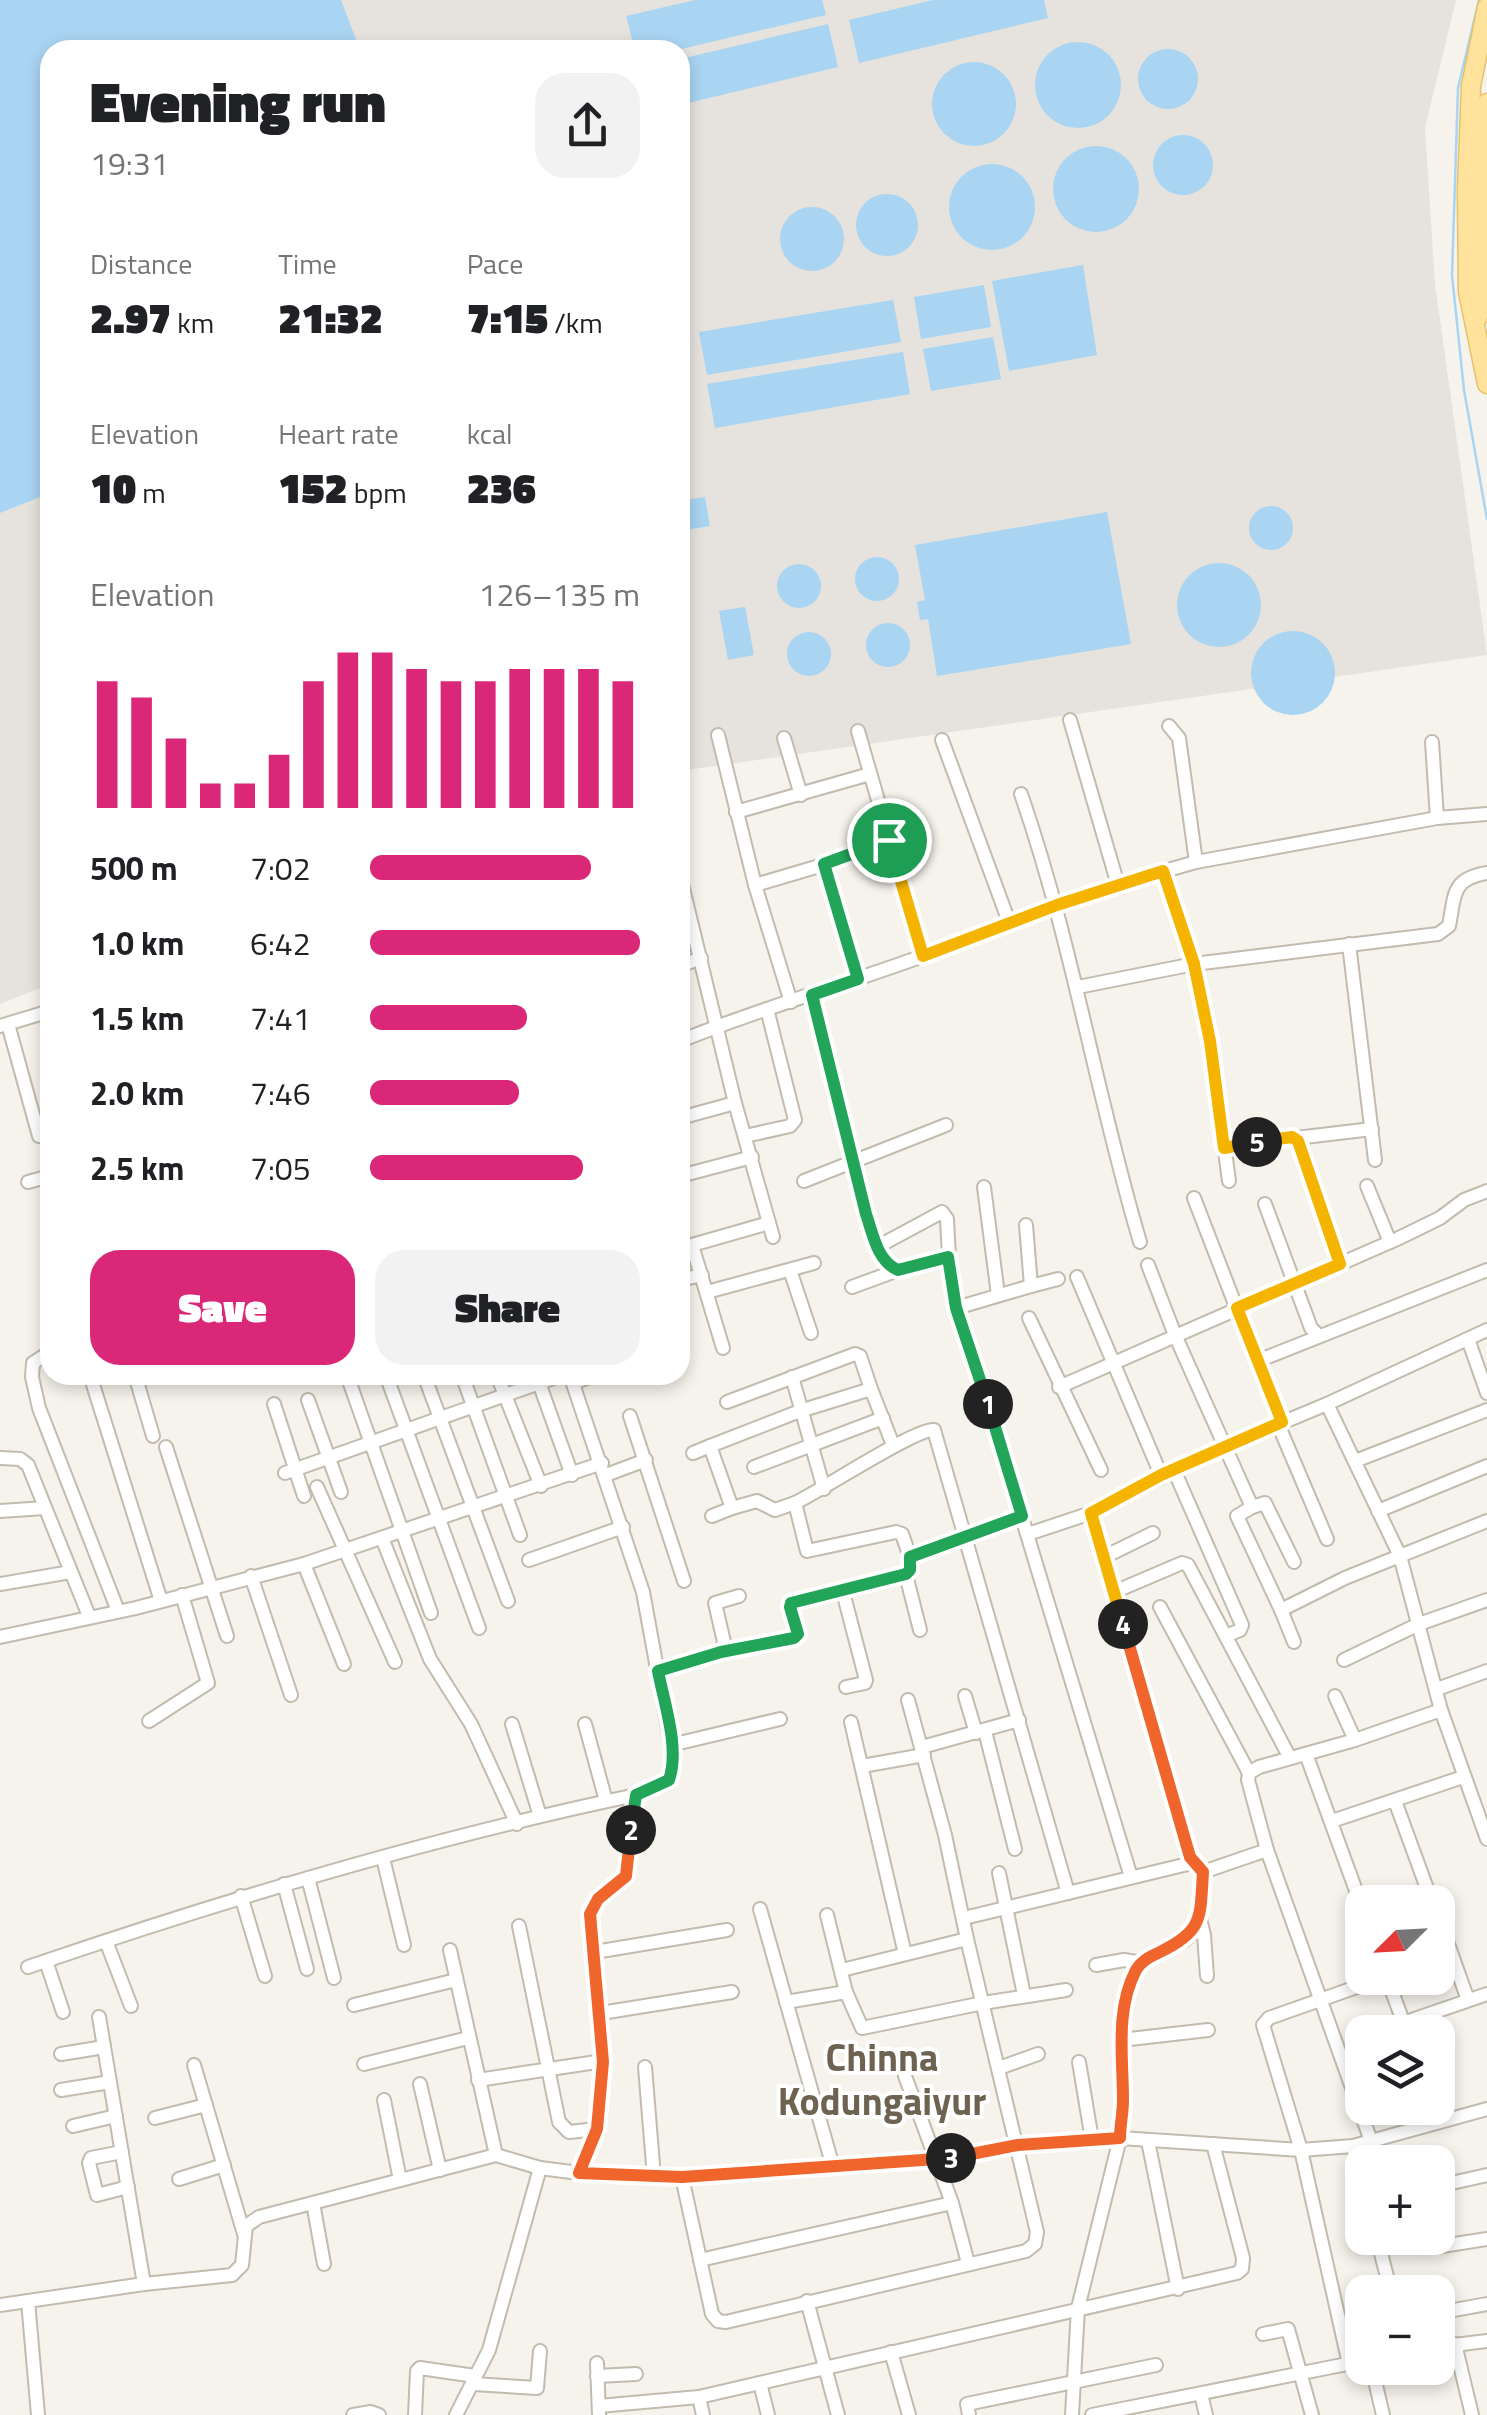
<!DOCTYPE html>
<meta charset="utf-8">
<style>
body{margin:0;font-family:"Titillium Web",sans-serif;background:#f2f2f2;color:#202124;height:100vh;display:flex;flex-direction:column;font-size:38px;white-space:nowrap}
*{box-sizing:border-box;margin:0}
p{font-size:32px;color:#757577}
.icon{flex:none;width:55px;height:55px;fill:none;stroke:currentColor;stroke-width:2;stroke-linecap:round;stroke-linejoin:round}
.map{position:relative;flex:1;overflow:hidden}
.panel{position:absolute;left:40px;top:40px;width:650px;height:1345px;display:flex;flex-direction:column;background:#fff;border-radius:30px;box-shadow:0 5px 15px #0003}
.panel>*{flex:none}
.needle{width:65px;rotate:246deg}
.controls{position:absolute;left:1345px;top:1885px;display:grid;gap:20px}
.controls a{display:grid;place-items:center;width:110px;height:110px;border-radius:20px;background:#fff;box-shadow:0 5px 15px #0003;font-size:50px}
.pin{position:absolute;display:grid;place-items:center;width:85px;height:85px;color:#fff;margin:-42px;border:5px solid #fff;border-radius:50%;box-shadow:0 2px 10px #0007}
.km{position:absolute;width:50px;height:50px;margin:-25px;border-radius:50%;background:#222;color:#fff;font-size:28px;line-height:50px;text-align:center}
.round{display:grid;place-items:center;flex:none;width:105px;height:105px;border-radius:30px;background:#f2f2f2}
.headline{display:flex;align-items:center;justify-content:space-between;height:170px;padding:0 50px}
h1{font-size:55px;font-weight:800;line-height:75px}
.figures{display:grid;grid-template-columns:repeat(3,1fr);gap:15px;height:170px;padding:10px 50px}
.figures div{display:grid;align-content:center}
.figures b{font-size:42px;font-weight:800}
.figures small{font-size:28px;font-weight:400}
.figures p{font-size:28px}
.chart{height:280px;padding:20px 50px}
.chart p{display:flex;justify-content:space-between}
.chart svg{width:100%;height:180px;margin-top:10px;stroke:#db2777;stroke-width:6}
.cta{display:flex;gap:20px;margin-top:auto;padding:20px 50px}
.cta a{flex:1;height:115px;border-radius:30px;background:#db2777;color:#fff;font-size:40px;font-weight:800;line-height:115px;text-align:center}
.cta a+a{background:#f2f2f2;color:#202124}
ul{padding:0 50px;list-style:none;font-size:32px}
li{display:grid;grid-template-columns:160px 120px 1fr;align-items:center;height:75px}
li i{height:25px;border-radius:12px;background:#db2777}
.map>svg:first-child{display:block}
</style>
<div class="map">
<svg width="1487" height="2415" viewBox="0 0 1487 2415">
<rect width="100%" height="100%" fill="#f6f3ec"/>
<path fill="#e6e2dd" d="M0,0H1456L1425,128L1435,284L1487,655L680,771V50H50V984L0,1004Z"/>
<g fill="#a9d4f2">
<path d="M0,0H341L360,50H50V493L0,513Z"/>
<path d="M695,0H822L826,15L677,50H635L626,16Z"/>
<path d="M933,0H1044L1048,18L859,63L849,20Z"/>
<path d="M828,24L838,67L680,105V59Z"/>
<circle cx="1078" cy="85" r="43"/>
<circle cx="1168" cy="79" r="30"/>
<circle cx="974" cy="104" r="42"/>
<circle cx="1183" cy="165" r="30"/>
<circle cx="1096" cy="189" r="43"/>
<circle cx="992" cy="207" r="43"/>
<circle cx="887" cy="225" r="31"/>
<circle cx="812" cy="239" r="32"/>
<path d="M1083,265L1097,355L1009,371L992,281Z"/>
<path d="M984,285L991,327L921,339L914,297Z"/>
<path d="M893,300L901,342L707,375L699,332Z"/>
<path d="M993,337L1001,379L931,391L923,349Z"/>
<path d="M903,352L910,394L715,428L707,384Z"/>
<path d="M705,497L710,526L680,531V501Z"/>
<circle cx="1271" cy="528" r="22"/>
<path d="M1107,512L1131,644L937,676L928,619L920,620L917,602L925,600L915,545Z"/>
<circle cx="877" cy="579" r="22"/>
<circle cx="1219" cy="605" r="42"/>
<circle cx="799" cy="586" r="22"/>
<path d="M745,607L754,655L728,660L719,611Z"/>
<circle cx="888" cy="645" r="22"/>
<circle cx="1293" cy="673" r="42"/>
<circle cx="809" cy="654" r="22"/>
</g>
<g fill="none" stroke-linecap="round" stroke-linejoin="round">
<path stroke="#a9d4f2" stroke-width="2.5" d="M1479,0L1458,88L1452,275L1464,390L1487,519"/>
<defs>
<g id="minor">
<path d="M1070,720L1118,885"/>
<path d="M1169,726L1179,738L1196,862"/>
<path d="M858,731L923,956"/>
<path d="M718,735L755,885L791,1002"/>
<path d="M784,738L801,795"/>
<path d="M942,740L1009,922"/>
<path d="M1432,742L1437,818"/>
<path d="M1021,794C1072,941 1096,1094 1140,1242"/>
<path d="M736,812L870,774"/>
<path d="M823,865L858,979"/>
<path d="M1163,871L1194,964L1210,1041L1229,1181"/>
<path d="M680,876L735,1103L773,1237"/>
<path d="M755,885L823,865L889,840"/>
<path d="M1349,944L1375,1160"/>
<path d="M680,966L701,958"/>
<path d="M1078,987L1194,964L1438,934L1449,926C1455,895 1451,879 1487,873"/>
<path d="M812,995L866,1214L882,1257L891,1267L898,1270L949,1257L956,1308L976,1366L1131,1877"/>
<path d="M8,1024L39,1136"/>
<path d="M0,1026L50,1011"/>
<path d="M680,1041C759,1009 840,986 920,957C1012,924 1101,888 1196,862L1437,818L1487,814"/>
<path d="M680,1118L735,1103"/>
<path d="M745,1136L790,1126L795,1120L767,1009"/>
<path d="M1296,1138L1372,1129"/>
<path d="M1224,1148L1296,1138L1302,1147L1340,1264"/>
<path d="M680,1176L752,1157"/>
<path d="M804,1181L946,1125"/>
<path d="M28,1182L50,1176"/>
<path d="M1367,1186L1390,1242"/>
<path d="M984,1187L998,1295"/>
<path d="M1194,1198L1255,1356L1260,1360L1487,1270"/>
<path d="M1265,1204L1311,1328L1318,1335"/>
<path d="M877,1247L942,1212L947,1219L949,1257"/>
<path d="M1148,1265L1175,1335L1252,1507L1265,1503L1294,1562"/>
<path d="M790,1270L811,1333"/>
<path d="M1077,1277L1161,1475"/>
<path d="M680,1280L702,1275"/>
<path d="M1031,1286L1058,1279"/>
<path d="M852,1287L898,1270"/>
<path d="M707,1292L814,1263"/>
<path d="M956,1308L1031,1286L1026,1225"/>
<path d="M1029,1318L1101,1470"/>
<path d="M1468,1339L1487,1393"/>
<path d="M723,1348L692,1245L769,1223"/>
<path d="M50,1352L33,1363L32,1377L39,1408L118,1611"/>
<path d="M1256,1358L1282,1422"/>
<path d="M90,1375L161,1601"/>
<path d="M135,1375L153,1436"/>
<path d="M347,1375L431,1613"/>
<path d="M386,1375L479,1628"/>
<path d="M424,1375L508,1601"/>
<path d="M462,1375L520,1535"/>
<path d="M497,1375L541,1486"/>
<path d="M570,1375L643,1592L671,1745L672,1771L669,1780L636,1795L626,1876L598,1899L591,1914L603,2061L597,2129L579,2173"/>
<path d="M537,1377L572,1475"/>
<path d="M792,1377L824,1489"/>
<path d="M573,1383L595,1375"/>
<path d="M1059,1387L1397,1239L1440,1218L1464,1200L1487,1191"/>
<path d="M308,1400L341,1492"/>
<path d="M727,1402L855,1354L860,1356L871,1389"/>
<path d="M274,1404L304,1496"/>
<path d="M1327,1404L1400,1556L1441,1710L1487,1839"/>
<path d="M630,1416L684,1581"/>
<path d="M1278,1424L1327,1539"/>
<path d="M166,1447L227,1636"/>
<path d="M693,1453L710,1446"/>
<path d="M0,1458L20,1459L28,1465L89,1616"/>
<path d="M1355,1461L1487,1410"/>
<path d="M754,1467L883,1418"/>
<path d="M1174,1470L1242,1625L1240,1630L1226,1636"/>
<path d="M285,1473L562,1375"/>
<path d="M606,1475L646,1460"/>
<path d="M317,1487L395,1662"/>
<path d="M795,1503L775,1510L757,1501L732,1508L710,1446L800,1411L871,1389L893,1445"/>
<path d="M1252,1507L1237,1516L1281,1610L1345,1578L1487,1521"/>
<path d="M0,1511L45,1508"/>
<path d="M1378,1511L1487,1466"/>
<path d="M1091,1513L1190,1857L1203,1872"/>
<path d="M712,1516L732,1508"/>
<path d="M1028,1534L1091,1513L1209,1453L1327,1404L1487,1330"/>
<path d="M382,1538L430,1659L471,1724L517,1824"/>
<path d="M910,1557L1022,1516"/>
<path d="M1104,1557L1153,1533"/>
<path d="M529,1560L623,1527"/>
<path d="M304,1564L344,1664"/>
<path d="M906,1575L920,1630"/>
<path d="M251,1576L291,1695"/>
<path d="M0,1584L71,1572"/>
<path d="M1114,1592L1182,1563L1188,1565L1290,1758"/>
<path d="M1160,1607L1249,1773"/>
<path d="M1281,1610L1294,1642"/>
<path d="M0,1637L136,1608L304,1564L602,1463"/>
<path d="M721,1652L795,1638L797,1634L790,1605L843,1592"/>
<path d="M1344,1660L1419,1624L1487,1600"/>
<path d="M658,1671L721,1652L724,1642L715,1603L739,1596"/>
<path d="M846,1687L865,1683L866,1680L843,1592L906,1575L910,1570V1557L902,1534L896,1532L807,1551L795,1503C822,1490 916,1428 934,1430L1068,1893"/>
<path d="M1437,1689L1487,1671"/>
<path d="M965,1696L976,1733"/>
<path d="M1335,1696L1355,1740"/>
<path d="M149,1721L208,1683L182,1595"/>
<path d="M851,1722L905,1954"/>
<path d="M512,1724L540,1816"/>
<path d="M585,1724L606,1801"/>
<path d="M985,1731L1015,1849"/>
<path d="M671,1745L780,1719"/>
<path d="M922,1747L1019,1720"/>
<path d="M1306,1754L1362,1907"/>
<path d="M862,1766L924,1755"/>
<path d="M1395,1801L1432,1902"/>
<path d="M1332,1821L1463,1777"/>
<path d="M383,1858L404,1945"/>
<path d="M1203,1872L1267,1850"/>
<path d="M999,1873L1024,1995"/>
<path d="M308,1878L334,1978"/>
<path d="M284,1884L307,1969"/>
<path d="M241,1896L265,1976"/>
<path d="M760,1909L833,2167"/>
<path d="M827,1915L846,1992L862,2028L983,2003L1066,1990"/>
<path d="M1438,1916L1468,2000"/>
<path d="M964,1918L1192,1863"/>
<path d="M1200,1919L1204,1935L1207,1976"/>
<path d="M519,1926L559,2122L569,2132L597,2129"/>
<path d="M106,1941L131,2006"/>
<path d="M450,1950L496,2155"/>
<path d="M595,1952L727,1930"/>
<path d="M46,1961L63,2012"/>
<path d="M1096,1965L1124,1960L1142,1963"/>
<path d="M28,1967C227,1899 430,1838 636,1795"/>
<path d="M842,1970L967,1939"/>
<path d="M1387,1978L1407,2032"/>
<path d="M786,2002L846,1992"/>
<path d="M354,2005L456,1980"/>
<path d="M601,2013L732,1992"/>
<path d="M99,2017L144,2284"/>
<path d="M1403,2023L1487,1994"/>
<path d="M1121,2040L1208,2030"/>
<path d="M61,2054L104,2047"/>
<path d="M1079,2062L1092,2140"/>
<path d="M364,2064L468,2038"/>
<path d="M194,2065L244,2234"/>
<path d="M645,2067L654,2177"/>
<path d="M999,2068L1038,2054"/>
<path d="M905,2076L952,2203L968,2263"/>
<path d="M478,2080L603,2061"/>
<path d="M420,2084L440,2170"/>
<path d="M61,2090L110,2082"/>
<path d="M384,2100L400,2180"/>
<path d="M155,2118L206,2105"/>
<path d="M73,2126L116,2116"/>
<path d="M1148,2141L1178,2289"/>
<path d="M1371,2141L1267,1850L1248,1780L1249,1773L1259,1767L1355,1740L1441,1710"/>
<path d="M1353,2146L1362,2182"/>
<path d="M122,2152L91,2158L89,2163L97,2195L128,2187"/>
<path d="M682,2177L712,2314L718,2321L726,2322L1026,2251L1035,2244L1037,2232L967,1939L945,1835L908,1700"/>
<path d="M179,2179L224,2165"/>
<path d="M1438,2186L1487,2175"/>
<path d="M313,2203L324,2264"/>
<path d="M1377,2238L1391,2292"/>
<path d="M1436,2247L1487,2239"/>
<path d="M700,2260L952,2203"/>
<path d="M28,2301L38,2415"/>
<path d="M807,2301L838,2415"/>
<path d="M0,2305L144,2284L232,2275L242,2265L246,2226L259,2217L496,2155L540,2168L579,2173L682,2177L936,2160L1018,2145L1120,2138L1301,2150L1353,2146L1487,2109"/>
<path d="M1454,2310L1487,2304"/>
<path d="M1263,2334L1288,2329L1312,2415"/>
<path d="M1455,2344L1472,2415"/>
<path d="M1438,2347L1487,2341"/>
<path d="M891,2352L909,2415"/>
<path d="M597,2363L599,2415"/>
<path d="M1349,2364L1301,2150L1263,2025L1269,2018L1382,1978"/>
<path d="M1372,2368L1383,2415"/>
<path d="M597,2376L636,2374"/>
<path d="M760,2383L768,2415"/>
<path d="M473,2384L537,2388L540,2351"/>
<path d="M1201,2394L1206,2415"/>
<path d="M699,2397L703,2415"/>
<path d="M599,2406L699,2397L1237,2273L1242,2269L1243,2258L1213,2144"/>
<path d="M353,2415L371,2412L379,2415"/>
<path d="M415,2415L417,2371L420,2368L475,2376"/>
<path d="M456,2415L489,2350L540,2168"/>
<path d="M969,2415L967,2404L1156,2365"/>
<path d="M1072,2415L1078,2308L1120,2138L1123,2103L1121,2048L1127,1995L1138,1967L1145,1960L1185,1940L1195,1930L1200,1919L1203,1872"/>
<path d="M1092,2415L1362,2361"/>
</g>
<g id="major">
<path d="M1487,7L1471,86L1467,190L1468,292L1487,384"/>
<path d="M1478,317L1487,103"/>
</g>
</defs>
<use href="#minor" stroke="#c2bbae" stroke-width="16"/>
<use href="#major" stroke="#e6c16a" stroke-width="21"/>
<use href="#minor" stroke="#fff" stroke-width="12"/>
<use href="#major" stroke="#ffe39c" stroke-width="18"/>
</g>
<g fill="none" stroke-linecap="round" stroke-linejoin="round">
<defs>
<path id="split-1" d="M889,840L824,864L858,979L812,995L866,1214C873,1234 877,1261 898,1270L948,1257L956,1308L988,1404"/>
<path id="split-2" d="M631,1830L636,1795L669,1780C680,1748 664,1703 658,1671L721,1652L794,1638L798,1634L790,1607L791,1603L906,1574L910,1570V1557L1022,1516L988,1404"/>
<path id="split-3" d="M631,1830L626,1876L598,1899L590,1914L603,2062L597,2129L579,2173L682,2177L951,2158"/>
<path id="split-4" d="M951,2158L1018,2145L1120,2138C1120,2125 1123,2113 1123,2100C1123,2057 1115,2010 1136,1970C1142,1960 1150,1957 1160,1952C1204,1931 1200,1917 1203,1872L1190,1857L1123,1624"/>
<path id="split-5" d="M1123,1624L1091,1513L1161,1475L1282,1422L1237,1308L1340,1264L1298,1141L1292,1137L1257,1142"/>
<path id="split-6" d="M889,840L923,956L1057,905L1163,871L1194,964L1210,1041L1224,1148L1257,1142"/>
</defs>
<use href="#split-1" stroke="#fff" stroke-width="20"/>
<use href="#split-2" stroke="#fff" stroke-width="20"/>
<use href="#split-3" stroke="#fff" stroke-width="20"/>
<use href="#split-4" stroke="#fff" stroke-width="20"/>
<use href="#split-5" stroke="#fff" stroke-width="20"/>
<use href="#split-6" stroke="#fff" stroke-width="20"/>
<use href="#split-1" stroke="#22a559" stroke-width="12"/>
<use href="#split-2" stroke="#22a559" stroke-width="12"/>
<use href="#split-3" stroke="#f0652b" stroke-width="12"/>
<use href="#split-4" stroke="#f0652b" stroke-width="12"/>
<use href="#split-5" stroke="#f5b400" stroke-width="12"/>
<use href="#split-6" stroke="#f5b400" stroke-width="12"/>
</g>
<g text-anchor="middle" stroke-width="8" stroke-linejoin="round" paint-order="stroke">
<g font-size="38" font-weight="bold" fill="#6e6250" stroke="#fff">
<text x="882" y="2071">Chinna<tspan x="882" dy="44">Kodungaiyur</tspan></text>
</g>
</g>
</svg>
<div class="controls">
<a><svg class="needle" viewBox="-14 -14 28 28"><path d="M0-13l5 13h-10z" fill="#e53935"/><path d="M0 13l5-13h-10z" fill="#757577"/></svg></a>
<a><svg class="icon" aria-label="layers" viewBox="0 0 24 24"><path d="M12 4l9 5-9 5-9-5zM3 14l9 5 9-5"/></svg></a>
<a>+</a>
<a>−</a>
</div>
<div class="pin" style="left:889px;top:840px;background:#1e9e55"><svg class="icon" aria-label="arrive" viewBox="0 0 24 24"><path d="M6 21V4h12l-3 4 3 4H6"/></svg></div>
<b class="km" style="left:988px;top:1404px">1</b>
<b class="km" style="left:631px;top:1830px">2</b>
<b class="km" style="left:951px;top:2158px">3</b>
<b class="km" style="left:1123px;top:1624px">4</b>
<b class="km" style="left:1257px;top:1142px">5</b>
<section class="panel">
<div class="headline"><div><h1>Evening run</h1><p>19:31</p></div><a class="round"><svg class="icon" aria-label="share" viewBox="0 0 24 24"><path d="M12 15V3M7 8l5-5 5 5M5 13v7h14v-7"/></svg></a></div>
<div class="figures">
<div><p>Distance</p><b>2.97<small> km</small></b></div>
<div><p>Time</p><b>21:32</b></div>
<div><p>Pace</p><b>7:15<small> /km</small></b></div>
</div>
<div class="figures">
<div><p>Elevation</p><b>10<small> m</small></b></div>
<div><p>Heart rate</p><b>152<small> bpm</small></b></div>
<div><p>kcal</p><b>236</b></div>
</div>
<div class="chart"><p><span>Elevation</span>126–135 m</p>
<svg viewBox="0 0 160 44" preserveAspectRatio="none"><path d="M5 44V13M15 44V17M25 44V27M35 44V38M45 44V38M55 44V31M65 44V13M75 44V6M85 44V6M95 44V10M105 44V13M115 44V13M125 44V10M135 44V10M145 44V10M155 44V13"/></svg>
</div>
<ul>
<li><b>500 m</b>7:02<i style="width:82%"></i></li>
<li><b>1.0 km</b>6:42<i style="width:100%"></i></li>
<li><b>1.5 km</b>7:41<i style="width:58%"></i></li>
<li><b>2.0 km</b>7:46<i style="width:55%"></i></li>
<li><b>2.5 km</b>7:05<i style="width:79%"></i></li>
</ul>
<div class="cta"><a>Save</a><a>Share</a></div>
</section>
</div>
